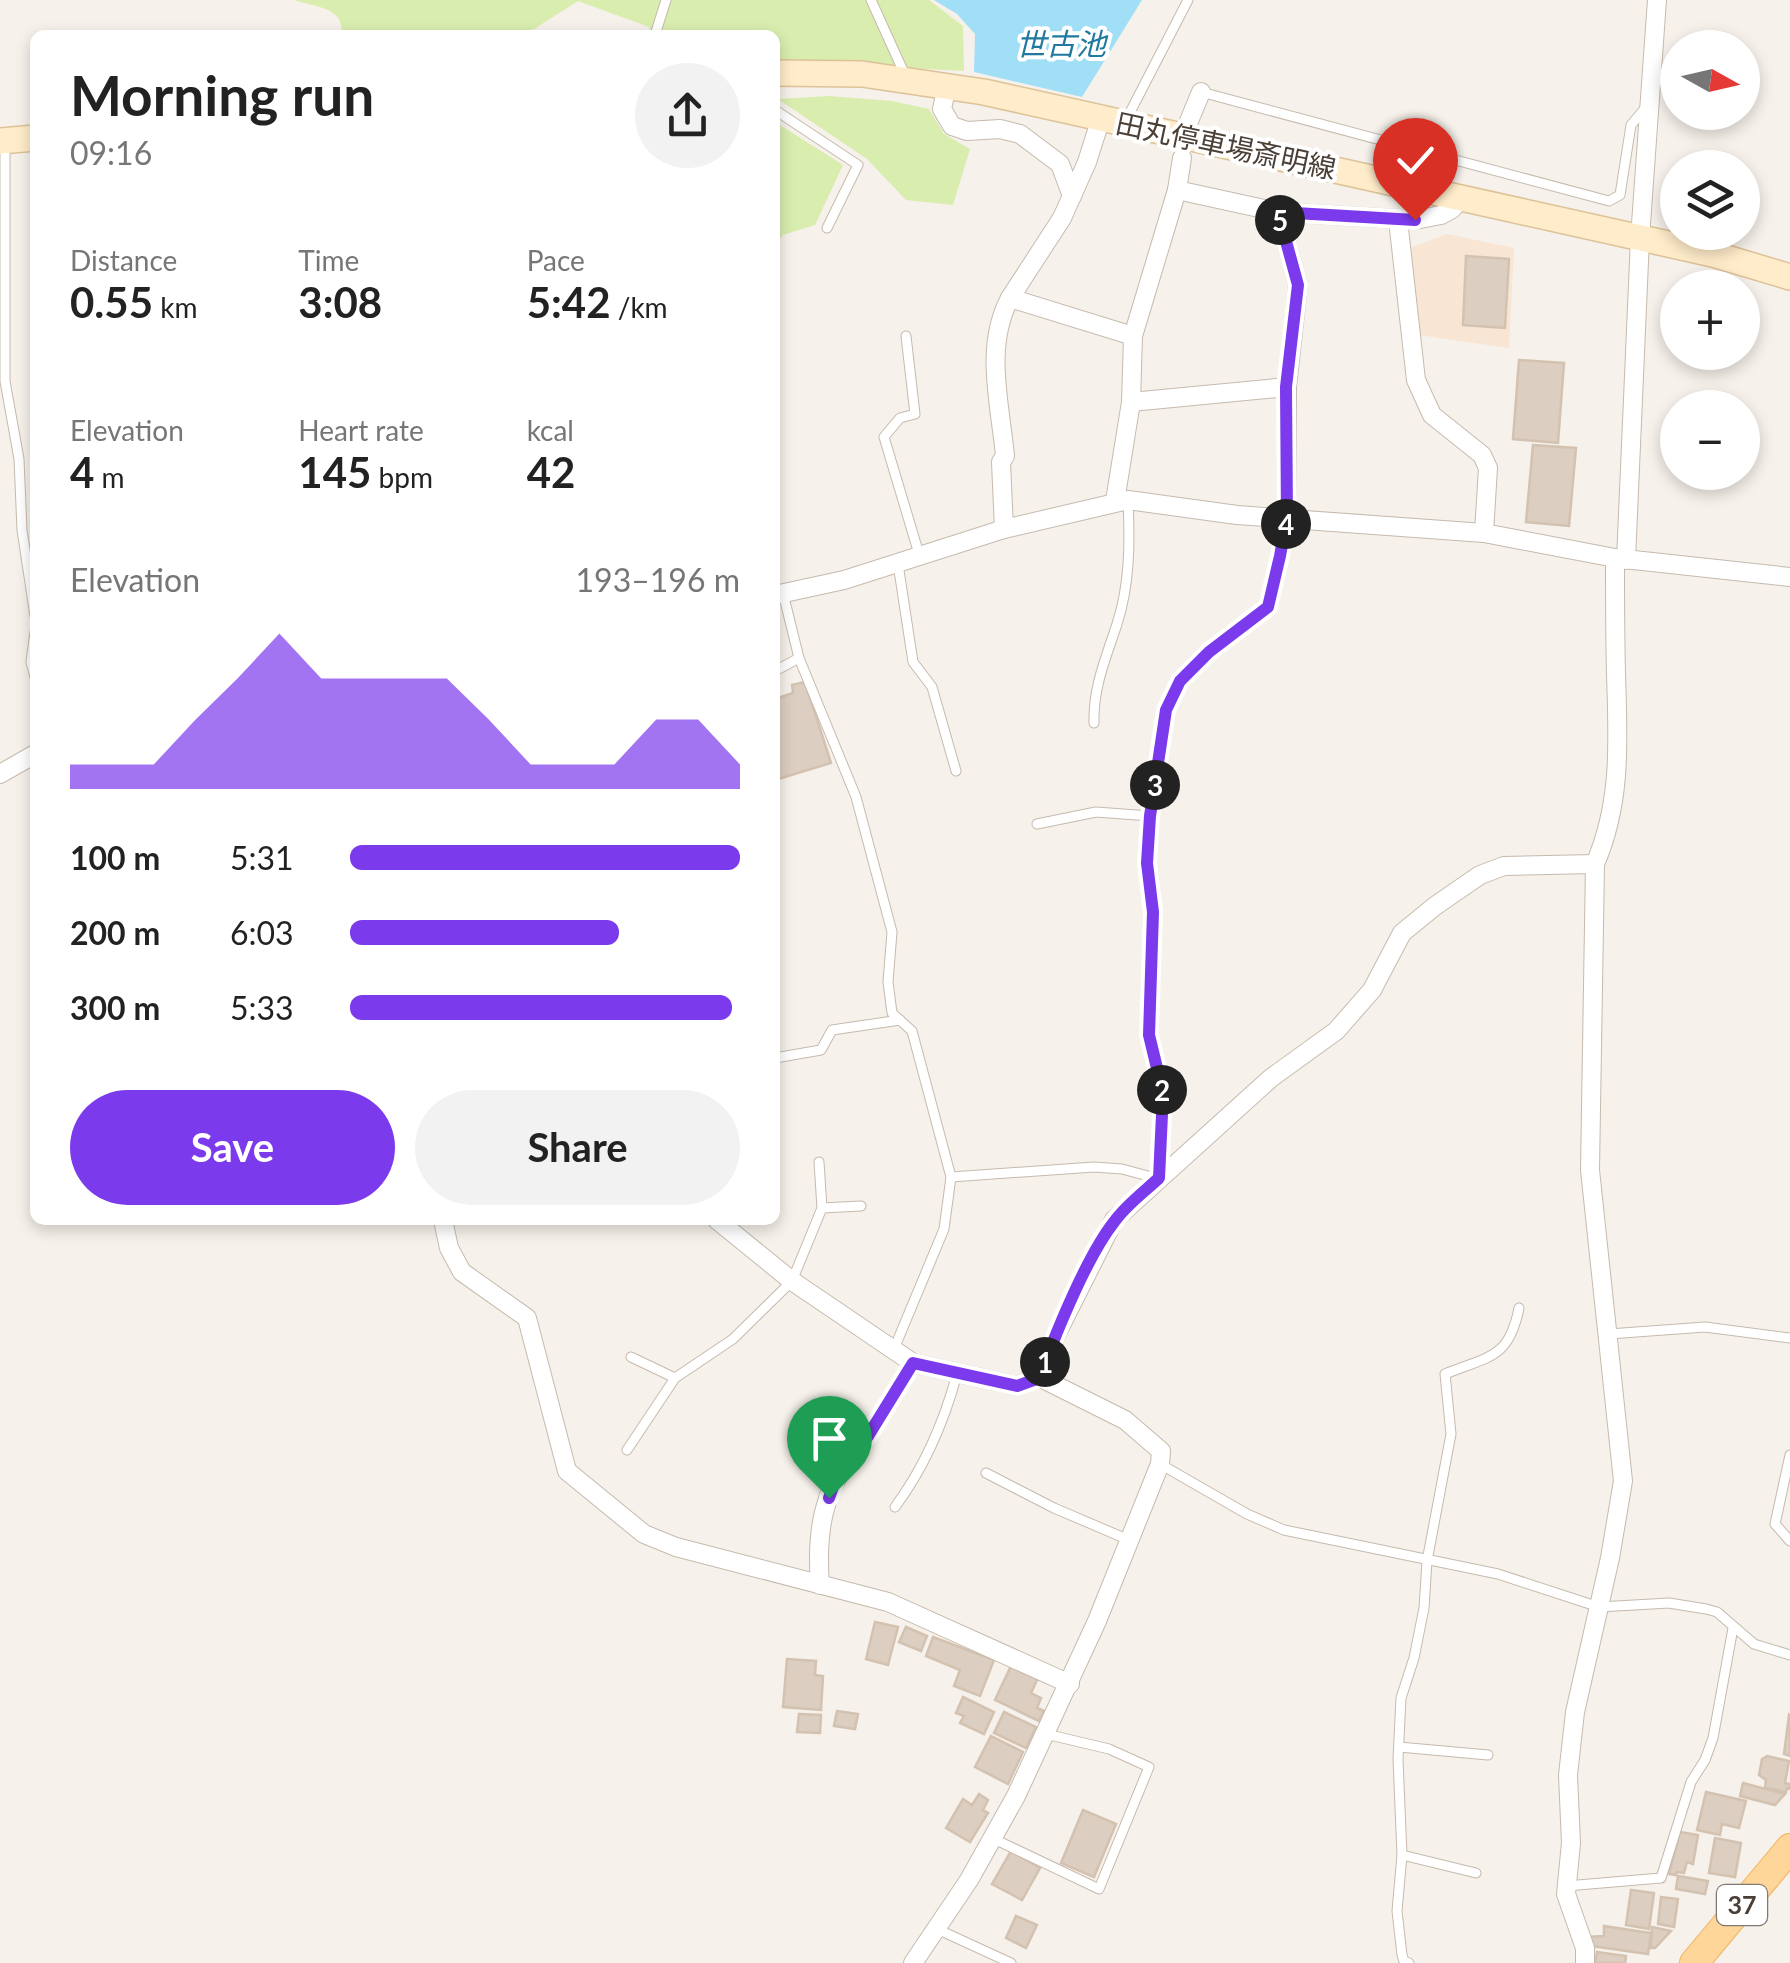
<!DOCTYPE html>
<meta charset="utf-8">
<style>
body{margin:0;font-family:Lato,"Noto Sans JP",sans-serif;background:#f2f2f2;color:#222;height:100vh;display:flex;flex-direction:column;font-size:38px;white-space:nowrap}
*{box-sizing:border-box;margin:0}
p{font-size:32px;color:#767676}
.icon{flex:none;width:55px;height:55px;fill:none;stroke:currentColor;stroke-width:2;stroke-linecap:round;stroke-linejoin:round}
.map{position:relative;flex:1;overflow:hidden}
.panel{position:absolute;left:30px;top:30px;width:750px;height:1195px;display:flex;flex-direction:column;background:#fff;border-radius:15px;box-shadow:0 5px 15px #0003}
.panel>*{flex:none}
.needle{width:65px;rotate:98deg}
.fabs{position:absolute;left:1660px;top:30px;display:grid;gap:20px}
.fabs a{display:grid;place-items:center;width:100px;height:100px;border-radius:50%;background:#fff;box-shadow:0 5px 15px #0003;font-size:50px}
.pin{position:absolute;display:grid;place-items:center;width:85px;height:85px;color:#fff;margin:-102px -42px;border-radius:50% 50% 50% 0;rotate:-45deg;box-shadow:0 0 10px #0007}
.pin .icon{rotate:45deg}
.km{position:absolute;width:50px;height:50px;margin:-25px;border-radius:50%;background:#222;color:#fff;font-size:28px;line-height:50px;text-align:center}
.round{display:grid;place-items:center;flex:none;width:105px;height:105px;border-radius:52px;background:#f2f2f2}
.head{display:flex;align-items:center;justify-content:space-between;height:170px;padding:0 40px}
h1{font-size:55px;font-weight:700;line-height:75px}
.figures{display:grid;grid-template-columns:repeat(3,1fr);gap:15px;height:170px;padding:10px 40px}
.figures div{display:grid;align-content:center}
.figures b{font-size:42px;font-weight:700}
.figures small{font-size:28px;font-weight:400}
.figures p{font-size:28px}
.chart{height:280px;padding:20px 40px}
.chart p{display:flex;justify-content:space-between}
.chart svg{width:100%;height:180px;margin-top:10px;fill:#7c3aed;opacity:.7}
.button{display:flex;gap:20px;margin-top:auto;padding:20px 40px}
.button a{flex:1;height:115px;border-radius:60px;background:#7c3aed;color:#fff;font-size:40px;font-weight:700;line-height:115px;text-align:center}
.button a+a{background:#f2f2f2;color:#222}
ul{padding:0 40px;list-style:none;font-size:32px}
li{display:grid;grid-template-columns:160px 120px 1fr;align-items:center;height:75px}
li i{height:25px;border-radius:12px;background:#7c3aed}
.map>svg:first-child{display:block}
</style>
<div class="map">
<svg width="1790" height="1963" viewBox="0 0 1790 1963">
<rect width="100%" height="100%" fill="#f6f1ea"/>
<path fill="#f9e5d4" d="M1447,234L1514,248L1509,348L1405,333V250Z"/>
<g fill="#d9edaf">
<path d="M294,0H929L963,26L964,71L775,61V35H651L649,27L578,1L534,29L500,35H341C346,7 315,7 294,0Z"/>
<path d="M829,96L892,101L929,109L944,134L970,149L953,205L906,200L867,159L778,99Z"/>
<path d="M775,122L843,165L815,225L783,235L775,246Z"/>
</g>
<path fill="#a1dff7" d="M934,0H1142L1082,97L974,72L975,34L957,14Z"/>
<g fill="#dccec1" stroke="#d4c2b0" stroke-width="2.5">
<path d="M1466,256L1509,259L1505,328L1463,325Z"/>
<path d="M1519,360L1564,363L1558,443L1513,439Z"/>
<path d="M1533,445L1576,448L1569,526L1526,522Z"/>
<path d="M805,682L831,763L775,780V699L793,693L792,685Z"/>
<path d="M875,1622L898,1627L888,1665L866,1659Z"/>
<path d="M906,1627L927,1636L921,1651L899,1642Z"/>
<path d="M933,1637L994,1660L980,1696L954,1686L960,1670L926,1656Z"/>
<path d="M787,1659L816,1661L815,1675L823,1676L821,1710L783,1707Z"/>
<path d="M1011,1666L1038,1678L1031,1693L1041,1698L1037,1708L1044,1711L1039,1721L995,1700Z"/>
<path d="M963,1697L994,1712L984,1734L960,1723L964,1716L956,1713Z"/>
<path d="M837,1711L858,1714L855,1729L834,1726Z"/>
<path d="M1004,1712L1036,1727L1026,1748L994,1733Z"/>
<path d="M799,1714L821,1715L820,1733L797,1732Z"/>
<path d="M1789,1715L1790,1716V1756L1784,1754Z"/>
<path d="M991,1736L1023,1752L1008,1784L975,1767Z"/>
<path d="M1767,1756L1789,1761L1785,1783L1790,1784V1789L1787,1788L1786,1792L1765,1788L1766,1780L1759,1775L1762,1759Z"/>
<path d="M1743,1783L1785,1794L1775,1805L1740,1796Z"/>
<path d="M1706,1792L1746,1801L1739,1828L1722,1824L1720,1835L1697,1830Z"/>
<path d="M979,1794L988,1800L983,1810L988,1813L970,1842L946,1828L963,1799L972,1805Z"/>
<path d="M1083,1810L1116,1824L1094,1877L1061,1863Z"/>
<path d="M1680,1832L1698,1835L1693,1864L1687,1862L1684,1873L1677,1872L1676,1875L1669,1874Z"/>
<path d="M1715,1838L1741,1843L1735,1877L1709,1873Z"/>
<path d="M1011,1851L1040,1868L1022,1900L992,1884Z"/>
<path d="M1678,1876L1708,1881L1705,1894L1676,1889Z"/>
<path d="M1631,1890L1654,1893L1649,1929L1626,1925Z"/>
<path d="M1661,1897L1678,1899L1674,1927L1658,1924Z"/>
<path d="M1016,1916L1037,1925L1026,1948L1006,1938Z"/>
<path d="M1604,1926L1651,1933L1648,1954L1592,1946L1587,1937L1604,1936Z"/>
<path d="M1652,1927L1671,1931L1655,1948H1651Z"/>
<path d="M1597,1952L1626,1956L1625,1963H1595Z"/>
</g>
<g fill="none" stroke-linecap="round" stroke-linejoin="round">
<defs>
<g id="lane">
<path d="M871,0L905,75"/>
<path d="M655,35L666,0"/>
<path d="M1201,92L1609,201L1620,195L1631,125L1648,105"/>
<path d="M775,110L858,165L827,228"/>
<path d="M1125,122L1188,0"/>
<path d="M5,144V381L19,459L22,530L35,616"/>
<path d="M906,336L915,414L900,418L884,437L919,554"/>
<path d="M898,564L913,662L932,687L956,771"/>
<path d="M783,593L799,658L856,797L892,932L888,982L892,1013L912,1031L951,1177L944,1229L894,1349"/>
<path d="M35,632L31,662L35,677"/>
<path d="M775,671L799,658"/>
<path d="M1094,723C1093,687 1106,658 1117,624C1130,584 1130,542 1128,500"/>
<path d="M1037,824L1096,812L1150,816"/>
<path d="M775,1058L821,1050L832,1030L900,1020"/>
<path d="M819,1162L822,1208"/>
<path d="M951,1177L1094,1167L1122,1169L1159,1179L1163,1093L1149,1035L1153,913L1147,863L1166,710L1179,681L1209,652L1268,607L1287,517"/>
<path d="M1609,1334L1705,1327L1790,1338"/>
<path d="M631,1357L675,1378"/>
<path d="M627,1450L675,1378L733,1339L792,1281L822,1208L861,1206"/>
<path d="M856,1450L896,1395L913,1363"/>
<path d="M1790,1455L1775,1524L1790,1541"/>
<path d="M1160,1464L1247,1514L1284,1530L1498,1574L1599,1607L1669,1603L1706,1609L1717,1612L1754,1644L1790,1655"/>
<path d="M986,1473L1054,1508L1129,1540"/>
<path d="M895,1507C924,1468 944,1422 957,1374"/>
<path d="M1399,1747L1488,1755"/>
<path d="M992,1838L1099,1889L1149,1767L1109,1749L1046,1734"/>
<path d="M1402,1855L1476,1873"/>
<path d="M1566,1886L1661,1878L1691,1782L1705,1760L1713,1738L1733,1628"/>
<path d="M937,1929L1011,1963"/>
<path d="M1409,1963L1404,1961L1402,1955L1397,1911L1402,1855L1398,1759L1401,1698L1414,1658L1424,1608L1427,1561L1451,1434L1445,1374C1489,1356 1509,1359 1519,1308"/>
</g>
<g id="street">
<path d="M947,85L942,109L952,126L967,131L1000,129L1020,134L1060,164L1072,196"/>
<path d="M1189,121L1201,92"/>
<path d="M1177,190L1182,158"/>
<path d="M1278,212L1298,285L1287,387V517"/>
<path d="M1398,220L1416,380L1432,415L1482,455L1488,468L1484,533"/>
<path d="M1010,298L1062,218L1087,162L1101,118"/>
<path d="M1131,402L1287,387"/>
<path d="M1115,501L1131,402L1133,336L1177,190L1278,212L1415,220L1441,215L1452,209L1461,198"/>
<path d="M1004,529L1001,462L1005,456C1000,403 984,346 1010,298L1133,336"/>
<path d="M1626,560L1640,238L1657,0"/>
<path d="M775,595L844,580L1004,529L1128,500L1237,515L1484,533L1615,558L1790,577"/>
<path d="M0,774L35,754"/>
<path d="M443,1220L449,1248L462,1272L527,1318L567,1471L644,1534L676,1547L888,1602L1070,1684"/>
<path d="M717,1220L792,1281L913,1363L1017,1386L1039,1377L1125,1420L1161,1451L1160,1464L1097,1621L1016,1796L969,1880L913,1963"/>
<path d="M1039,1377L1056,1335L1114,1220L1271,1078L1336,1031L1372,990L1402,933L1435,906L1480,875L1504,866L1595,864"/>
<path d="M820,1585C816,1533 822,1491 856,1450"/>
<path d="M1585,1963V1948L1566,1894L1571,1843L1568,1775L1575,1712L1610,1558L1623,1481L1590,1170L1595,864C1622,802 1618,740 1616,674C1615,635 1615,597 1615,558"/>
</g>
<g id="secondary">
<path d="M775,73L862,74L984,92L1713,254L1790,277"/>
<path d="M0,141L35,138"/>
</g>
<path id="primary" d="M1694,1963L1790,1848"/>
</defs>
<use href="#lane" stroke="#c6baae" stroke-width="11"/>
<use href="#street" stroke="#c6baae" stroke-width="20"/>
<use href="#secondary" stroke="#ddc298" stroke-width="28"/>
<use href="#primary" stroke="#efb25f" stroke-width="30"/>
<use href="#lane" stroke="#fff" stroke-width="9"/>
<use href="#street" stroke="#fff" stroke-width="18"/>
<use href="#secondary" stroke="#ffecca" stroke-width="25"/>
<use href="#primary" stroke="#ffd699" stroke-width="28"/>
</g>
<g fill="none" stroke-linecap="round" stroke-linejoin="round">
<defs>
<path id="route" d="M829,1498L839,1470L868,1436L913,1363L1017,1386L1039,1378C1056,1333 1085,1259 1114,1222C1126,1205 1144,1192 1159,1178L1163,1093L1149,1035L1153,912L1147,863L1150,816L1166,710L1180,681L1209,652L1268,607L1280,556L1287,517L1286,387L1298,285L1278,212L1415,220"/>
</defs>
<use href="#route" stroke="#fff" stroke-width="20"/>
<use href="#route" stroke="#7c3aed" stroke-width="12"/>
</g>
<g text-anchor="middle" stroke-width="8" stroke-linejoin="round" paint-order="stroke">
<rect fill="#fff" stroke="#817973" stroke-width="2.5" x="1717" y="1885" width="50" height="40" rx="8"/>
<g font-size="25" font-weight="bold" fill="#4b4037">
<text x="1742" y="1914">37</text>
</g>
<g font-size="28" fill="#4b4037" stroke="#fff">
<text transform="translate(1226 146) rotate(12)" y="10">田丸停車場斎明線</text>
</g>
<g font-size="30" font-style="italic" fill="#21799f" stroke="#fff">
<text x="1061" y="55">世古池</text>
</g>
</g>
</svg>
<div class="fabs">
<a><svg class="needle" viewBox="-14 -14 28 28"><path d="M0-13l5 13h-10z" fill="#e53935"/><path d="M0 13l5-13h-10z" fill="#767676"/></svg></a>
<a><svg class="icon" aria-label="layers" viewBox="0 0 24 24"><path d="M12 4l9 5-9 5-9-5zM3 14l9 5 9-5"/></svg></a>
<a>+</a>
<a>−</a>
</div>
<div class="pin" style="left:829px;top:1498px;background:#1e9e55"><svg class="icon" aria-label="arrive" viewBox="0 0 24 24"><path d="M6 21V4h12l-3 4 3 4H6"/></svg></div>
<div class="pin" style="left:1415px;top:220px;background:#d93025"><svg class="icon" aria-label="check" viewBox="0 0 24 24"><path d="M5 12l5 5 9-10"/></svg></div>
<b class="km" style="left:1045px;top:1362px">1</b>
<b class="km" style="left:1162px;top:1090px">2</b>
<b class="km" style="left:1155px;top:785px">3</b>
<b class="km" style="left:1286px;top:524px">4</b>
<b class="km" style="left:1280px;top:220px">5</b>
<section class="panel">
<div class="head"><div><h1>Morning run</h1><p>09:16</p></div><a class="round"><svg class="icon" aria-label="share" viewBox="0 0 24 24"><path d="M12 15V3M7 8l5-5 5 5M5 13v7h14v-7"/></svg></a></div>
<div class="figures">
<div><p>Distance</p><b>0.55<small> km</small></b></div>
<div><p>Time</p><b>3:08</b></div>
<div><p>Pace</p><b>5:42<small> /km</small></b></div>
</div>
<div class="figures">
<div><p>Elevation</p><b>4<small> m</small></b></div>
<div><p>Heart rate</p><b>145<small> bpm</small></b></div>
<div><p>kcal</p><b>42</b></div>
</div>
<div class="chart"><p><span>Elevation</span>193–196 m</p>
<svg viewBox="0 0 160 44" preserveAspectRatio="none"><path d="M0 44V38L10 38L20 38L30 27L40 17L50 6L60 17L70 17L80 17L90 17L100 27L110 38L120 38L130 38L140 27L150 27L160 38V44z"/></svg>
</div>
<ul>
<li><b>100 m</b>5:31<i style="width:100%"></i></li>
<li><b>200 m</b>6:03<i style="width:69%"></i></li>
<li><b>300 m</b>5:33<i style="width:98%"></i></li>
</ul>
<div class="button"><a>Save</a><a>Share</a></div>
</section>
</div>
